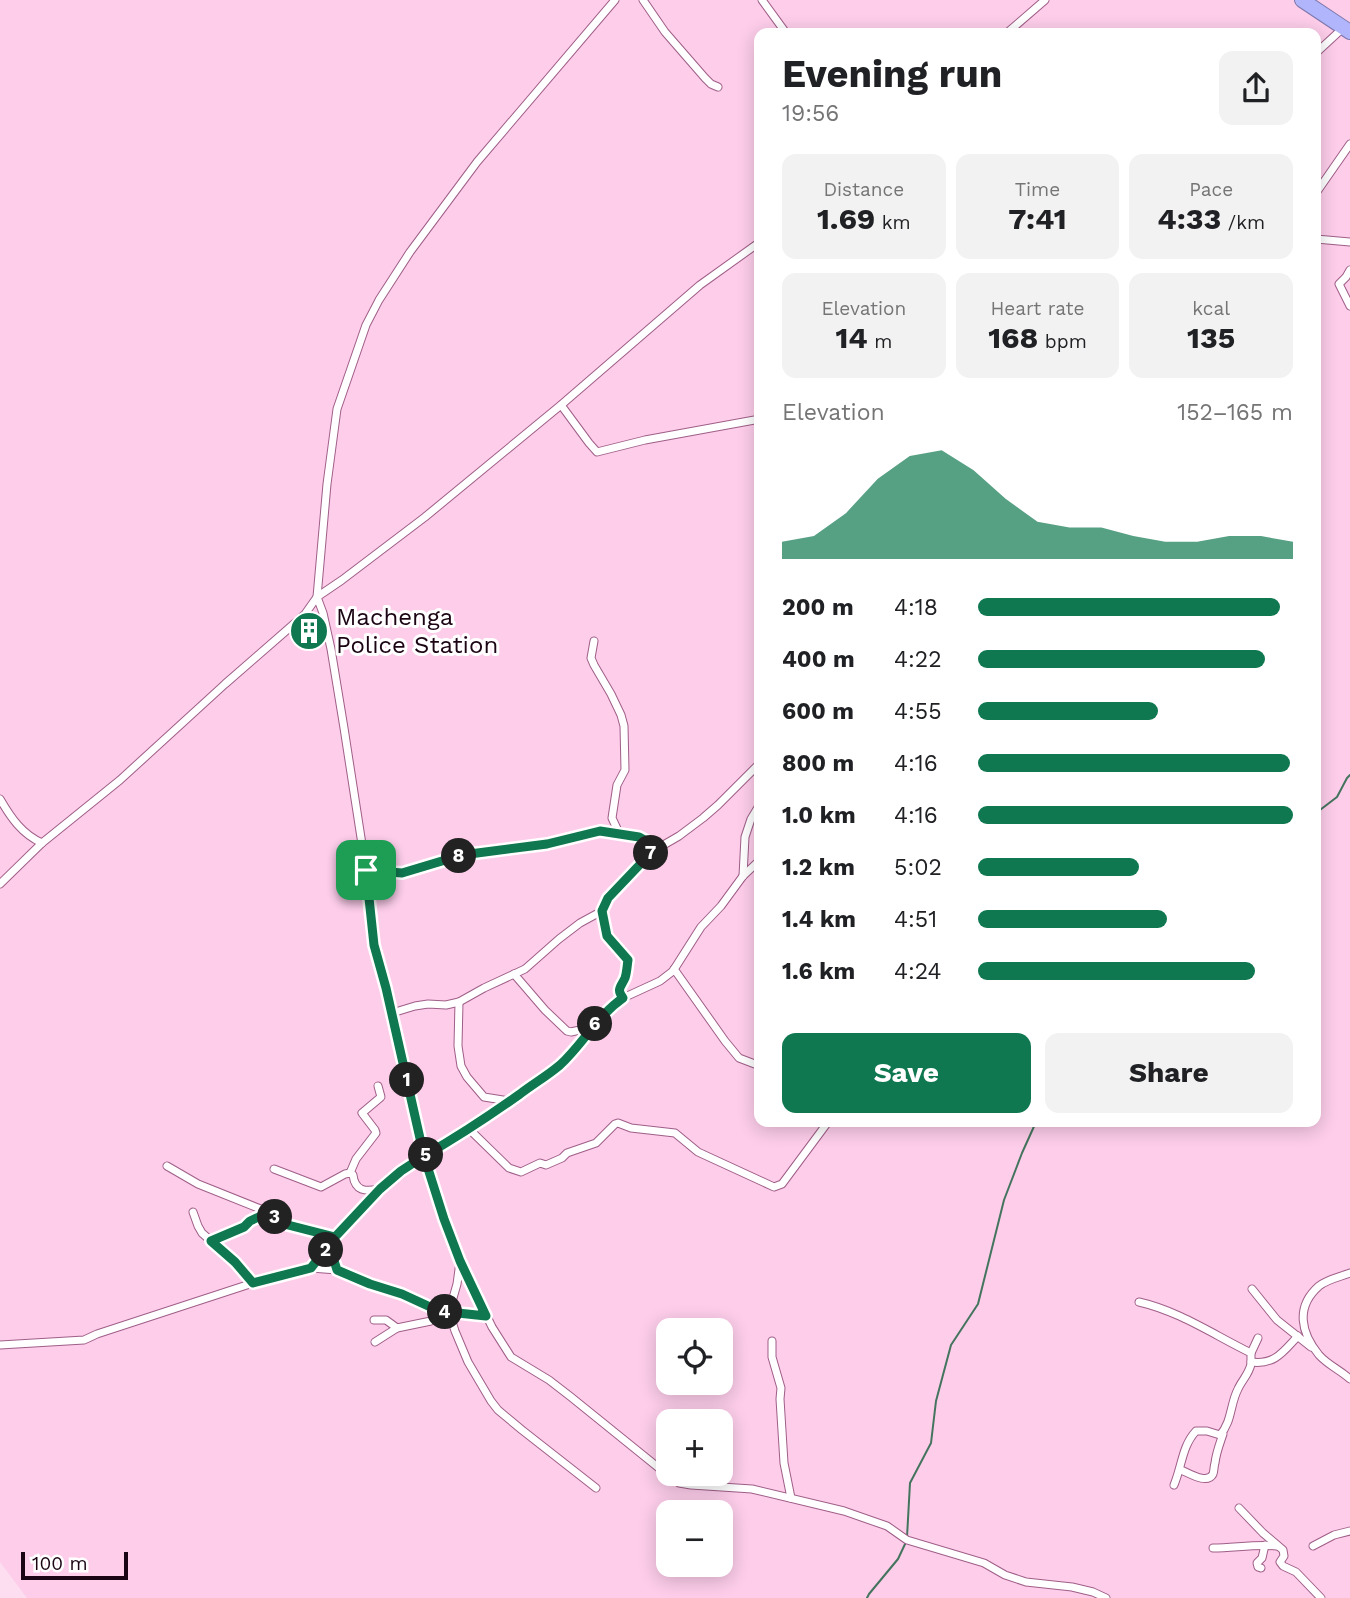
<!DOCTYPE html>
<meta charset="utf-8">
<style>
body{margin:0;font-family:"Work Sans",sans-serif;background:#f2f2f2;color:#202124;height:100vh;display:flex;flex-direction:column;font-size:26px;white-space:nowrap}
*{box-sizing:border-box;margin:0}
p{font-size:23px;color:#757577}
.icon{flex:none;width:38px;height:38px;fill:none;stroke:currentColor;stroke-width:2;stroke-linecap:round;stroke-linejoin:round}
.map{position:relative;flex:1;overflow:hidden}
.details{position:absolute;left:754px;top:28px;width:567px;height:1099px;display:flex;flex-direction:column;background:#fff;border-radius:14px;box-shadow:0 4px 18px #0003}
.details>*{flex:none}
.tools{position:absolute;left:656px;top:1318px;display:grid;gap:14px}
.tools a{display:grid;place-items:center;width:77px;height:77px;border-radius:14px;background:#fff;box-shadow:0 4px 18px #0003;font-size:35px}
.scale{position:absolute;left:21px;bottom:18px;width:107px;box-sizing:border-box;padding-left:7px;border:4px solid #1b0414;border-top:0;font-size:19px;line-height:24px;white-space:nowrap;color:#1b0414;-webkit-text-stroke:5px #fff;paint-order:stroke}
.pin{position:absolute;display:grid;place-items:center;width:60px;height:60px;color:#fff;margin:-30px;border-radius:14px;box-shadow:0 4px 10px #0006}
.km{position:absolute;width:35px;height:35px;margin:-18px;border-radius:50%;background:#222;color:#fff;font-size:19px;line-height:35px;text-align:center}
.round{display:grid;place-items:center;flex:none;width:74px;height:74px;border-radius:14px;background:#f2f2f2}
.headline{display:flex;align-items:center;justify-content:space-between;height:119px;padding:0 28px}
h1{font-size:38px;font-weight:700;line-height:52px}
.metrics{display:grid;grid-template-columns:repeat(3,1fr);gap:10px;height:119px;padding:7px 28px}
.metrics div{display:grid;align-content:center;border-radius:14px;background:#f2f2f2;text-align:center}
.metrics b{font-size:30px;font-weight:700}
.metrics small{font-size:19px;font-weight:400}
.metrics p{font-size:19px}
.chart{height:196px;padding:14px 28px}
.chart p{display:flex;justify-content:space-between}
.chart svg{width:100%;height:126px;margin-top:7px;fill:#107851;opacity:.7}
.cta{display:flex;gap:14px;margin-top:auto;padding:14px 28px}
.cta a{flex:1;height:80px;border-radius:14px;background:#107851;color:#fff;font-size:28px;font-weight:700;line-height:80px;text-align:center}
.cta a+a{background:#f2f2f2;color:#202124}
ul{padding:0 28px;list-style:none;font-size:23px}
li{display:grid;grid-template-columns:112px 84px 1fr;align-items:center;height:52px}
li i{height:18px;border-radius:9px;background:#107851}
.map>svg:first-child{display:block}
</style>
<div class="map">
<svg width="1350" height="1598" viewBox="0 0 1350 1598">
<rect width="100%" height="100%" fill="#fcdef0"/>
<path fill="#fdcdea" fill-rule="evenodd" d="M0,0H1350V1598H27L0,1562ZM760,33H1316V1122H760ZM668,1330H721V1382H668ZM668,1421H721V1474H668ZM668,1512H721V1564H668Z"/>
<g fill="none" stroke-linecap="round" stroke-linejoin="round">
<g stroke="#44745e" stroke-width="2">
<path d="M1316,813L1337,797L1347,778L1350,775"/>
<path d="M907,1537L910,1483L931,1443L936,1401L951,1345L978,1304L1004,1200L1022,1153L1036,1122"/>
<path d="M867,1598L869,1594L898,1559L906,1542"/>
</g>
<defs>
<g id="street">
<path d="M643,0L665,32L705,78L711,84L718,87"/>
<path d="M762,0L786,33"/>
<path d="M1007,33L1045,0"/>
<path d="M1316,53L1343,28"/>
<path d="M1316,193L1350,144"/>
<path d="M1316,239L1350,242"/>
<path d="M760,242L700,285L561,405L425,517L342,580L317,597L323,613L331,649L344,728L366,870L374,945L386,988L424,1156L444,1219L460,1261L492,1327L511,1357L549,1380L571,1397L670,1477L679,1483L691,1485L752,1489L844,1511L887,1526L907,1540L984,1563L1005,1575L1026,1582L1072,1587L1093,1592L1106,1598"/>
<path d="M1350,270L1346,277L1339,284L1350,306"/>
<path d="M561,405L589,443L597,452L645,440L760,419"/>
<path d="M594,641L591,658L594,665L611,694L621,715L624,726L625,770L617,785L612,818L619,833"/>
<path d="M0,799C11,818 22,834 42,843"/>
<path d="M366,870L402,873L462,855L547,844L600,831L639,837L659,848"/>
<path d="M743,876L745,837L751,819L760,804"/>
<path d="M0,884L42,843L120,780L225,684L287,630L305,614L317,597L327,484L337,409L366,325L379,300L410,252L477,162L615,0"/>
<path d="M602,911L607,936L628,960C627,966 627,972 625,978C621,987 616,989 623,998"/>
<path d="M674,969L725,1041L739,1058L760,1066"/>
<path d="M514,974L545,1010L567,1031L571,1032L593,1027"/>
<path d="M459,1002L458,1046L461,1066L467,1077L484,1097L509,1101"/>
<path d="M392,1013L415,1006L428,1004L446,1005L459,1002L484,988L525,969L559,939L580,923L602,911L608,898L653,851L679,836L703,818L718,805L760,763"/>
<path d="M469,1129L509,1168L521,1172L540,1163L546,1165L562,1158L567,1153L596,1143L615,1124L618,1123L631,1128L675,1133L698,1152L774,1187L782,1184L828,1122"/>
<path d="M167,1166L198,1184L263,1210L288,1225L335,1237"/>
<path d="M274,1169L321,1187L345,1174L350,1173L353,1175C355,1191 365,1192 379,1189"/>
<path d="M350,1173L356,1159L376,1133L375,1130L362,1113L381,1097L378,1086"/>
<path d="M193,1212L198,1226L202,1233L235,1262L253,1283"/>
<path d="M211,1241C221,1237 234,1233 244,1227C253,1221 258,1216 270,1215"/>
<path d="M329,1245L337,1270"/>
<path d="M460,1262L457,1284L449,1312L455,1331L468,1362L491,1401L498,1410L522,1430L596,1488"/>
<path d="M311,1268L335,1237L393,1177L467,1131L557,1067L571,1054L610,1007L623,998L660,981L673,971L701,927L721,906L743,876L760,860"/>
<path d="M1350,1273C1340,1277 1328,1279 1319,1286C1295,1307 1301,1333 1319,1355C1328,1365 1340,1370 1350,1379"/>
<path d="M1252,1289L1277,1320L1311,1347"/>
<path d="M1139,1302C1179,1311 1214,1335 1251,1353C1251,1355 1251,1363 1251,1364C1249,1374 1242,1380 1238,1389C1230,1404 1232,1422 1220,1435L1207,1431H1196C1182,1446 1182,1466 1174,1485"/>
<path d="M374,1320H386L397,1328"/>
<path d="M772,1341V1357L781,1388L780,1399L784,1463L791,1498"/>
<path d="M375,1342L397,1328L431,1321L449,1313"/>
<path d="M0,1345L84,1340L97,1334L253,1283L311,1268L337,1270L370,1285L402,1294L439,1311L486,1316"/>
<path d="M1251,1353L1258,1338"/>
<path d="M1251,1362C1275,1365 1283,1352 1298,1336"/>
<path d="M1181,1470C1189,1473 1207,1485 1213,1474C1214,1472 1214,1465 1215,1463C1216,1453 1220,1443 1223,1434"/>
<path d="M1239,1508L1263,1533L1283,1550L1284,1556L1280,1562L1283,1566L1296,1572L1321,1598"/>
<path d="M1313,1546L1334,1535L1350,1531"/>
<path d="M1213,1548C1234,1548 1255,1544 1277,1546"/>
<path d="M1261,1568L1258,1567L1257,1563L1262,1558L1265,1545"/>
</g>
<path id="highway" d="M1302,0L1350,32"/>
</defs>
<use href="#street" stroke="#9f5e88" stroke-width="9"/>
<use href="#highway" stroke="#7c77aa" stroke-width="16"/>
<use href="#street" stroke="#fff" stroke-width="7"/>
<use href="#highway" stroke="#b1b5fb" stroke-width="14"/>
</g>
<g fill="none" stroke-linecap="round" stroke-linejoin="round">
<defs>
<path id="route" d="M366,870L374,945L386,988L424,1156L401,1171L380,1189L335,1237L311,1268L253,1283L235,1262L211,1241L244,1227L250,1221L261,1216L271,1214L288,1225L335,1237L329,1245L337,1270L370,1284L402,1294L439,1311L486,1316L460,1261L444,1219L424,1156C457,1137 489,1116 520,1094C533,1084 547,1076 560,1065C583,1044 597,1016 623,998C616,989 621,987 625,978C627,972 627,966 628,960L607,936L602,911L608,898L648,856L659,848L639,837L600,831L547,844L462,855L402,873L366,870"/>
</defs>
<use href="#route" stroke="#fff" stroke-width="14"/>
<use href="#route" stroke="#107851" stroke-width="9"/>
</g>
<defs>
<symbol id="building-disc" viewBox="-11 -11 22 22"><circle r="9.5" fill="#107851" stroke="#fff"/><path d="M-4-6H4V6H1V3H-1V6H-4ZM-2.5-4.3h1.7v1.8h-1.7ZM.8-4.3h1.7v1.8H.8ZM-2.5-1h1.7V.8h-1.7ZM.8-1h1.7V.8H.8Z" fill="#fff"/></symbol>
</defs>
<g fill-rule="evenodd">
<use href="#building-disc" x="287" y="609" width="44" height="44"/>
</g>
<g text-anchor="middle" stroke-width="6" stroke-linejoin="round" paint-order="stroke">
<g font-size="24" fill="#1b0414" stroke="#fff" text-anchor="start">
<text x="336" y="625">Machenga<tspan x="336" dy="28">Police Station</tspan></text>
</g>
</g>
</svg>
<div class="tools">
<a><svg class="icon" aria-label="locate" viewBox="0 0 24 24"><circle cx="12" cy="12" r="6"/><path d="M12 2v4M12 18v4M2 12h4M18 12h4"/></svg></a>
<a>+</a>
<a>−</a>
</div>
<div class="scale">100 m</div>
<div class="pin" style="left:366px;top:870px;background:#1e9e55"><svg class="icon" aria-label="arrive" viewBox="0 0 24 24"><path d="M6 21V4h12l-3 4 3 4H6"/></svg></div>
<b class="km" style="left:407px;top:1080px">1</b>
<b class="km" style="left:326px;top:1250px">2</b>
<b class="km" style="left:275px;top:1217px">3</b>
<b class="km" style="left:445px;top:1312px">4</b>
<b class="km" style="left:426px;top:1155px">5</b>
<b class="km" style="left:595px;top:1024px">6</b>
<b class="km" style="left:651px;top:853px">7</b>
<b class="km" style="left:459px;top:856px">8</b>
<section class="details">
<div class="headline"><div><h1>Evening run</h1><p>19:56</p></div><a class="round"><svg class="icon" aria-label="share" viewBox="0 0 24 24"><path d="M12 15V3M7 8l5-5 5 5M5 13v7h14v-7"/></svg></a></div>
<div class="metrics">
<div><p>Distance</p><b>1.69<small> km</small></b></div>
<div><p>Time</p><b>7:41</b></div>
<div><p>Pace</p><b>4:33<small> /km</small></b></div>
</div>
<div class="metrics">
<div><p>Elevation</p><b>14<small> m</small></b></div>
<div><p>Heart rate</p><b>168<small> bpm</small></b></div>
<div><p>kcal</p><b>135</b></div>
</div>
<div class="chart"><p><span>Elevation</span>152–165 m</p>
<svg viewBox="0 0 160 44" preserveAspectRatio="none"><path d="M0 44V38L10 36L20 28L30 16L40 8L50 6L60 13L70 23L80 31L90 33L100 33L110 36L120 38L130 38L140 36L150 36L160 38V44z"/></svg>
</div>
<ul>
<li><b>200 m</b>4:18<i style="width:96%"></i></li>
<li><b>400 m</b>4:22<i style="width:91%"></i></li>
<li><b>600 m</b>4:55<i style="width:57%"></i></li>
<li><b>800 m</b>4:16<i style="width:99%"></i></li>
<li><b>1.0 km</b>4:16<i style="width:100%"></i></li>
<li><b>1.2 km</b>5:02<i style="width:51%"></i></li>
<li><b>1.4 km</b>4:51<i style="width:60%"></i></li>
<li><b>1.6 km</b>4:24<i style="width:88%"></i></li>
</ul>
<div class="cta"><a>Save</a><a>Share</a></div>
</section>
</div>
